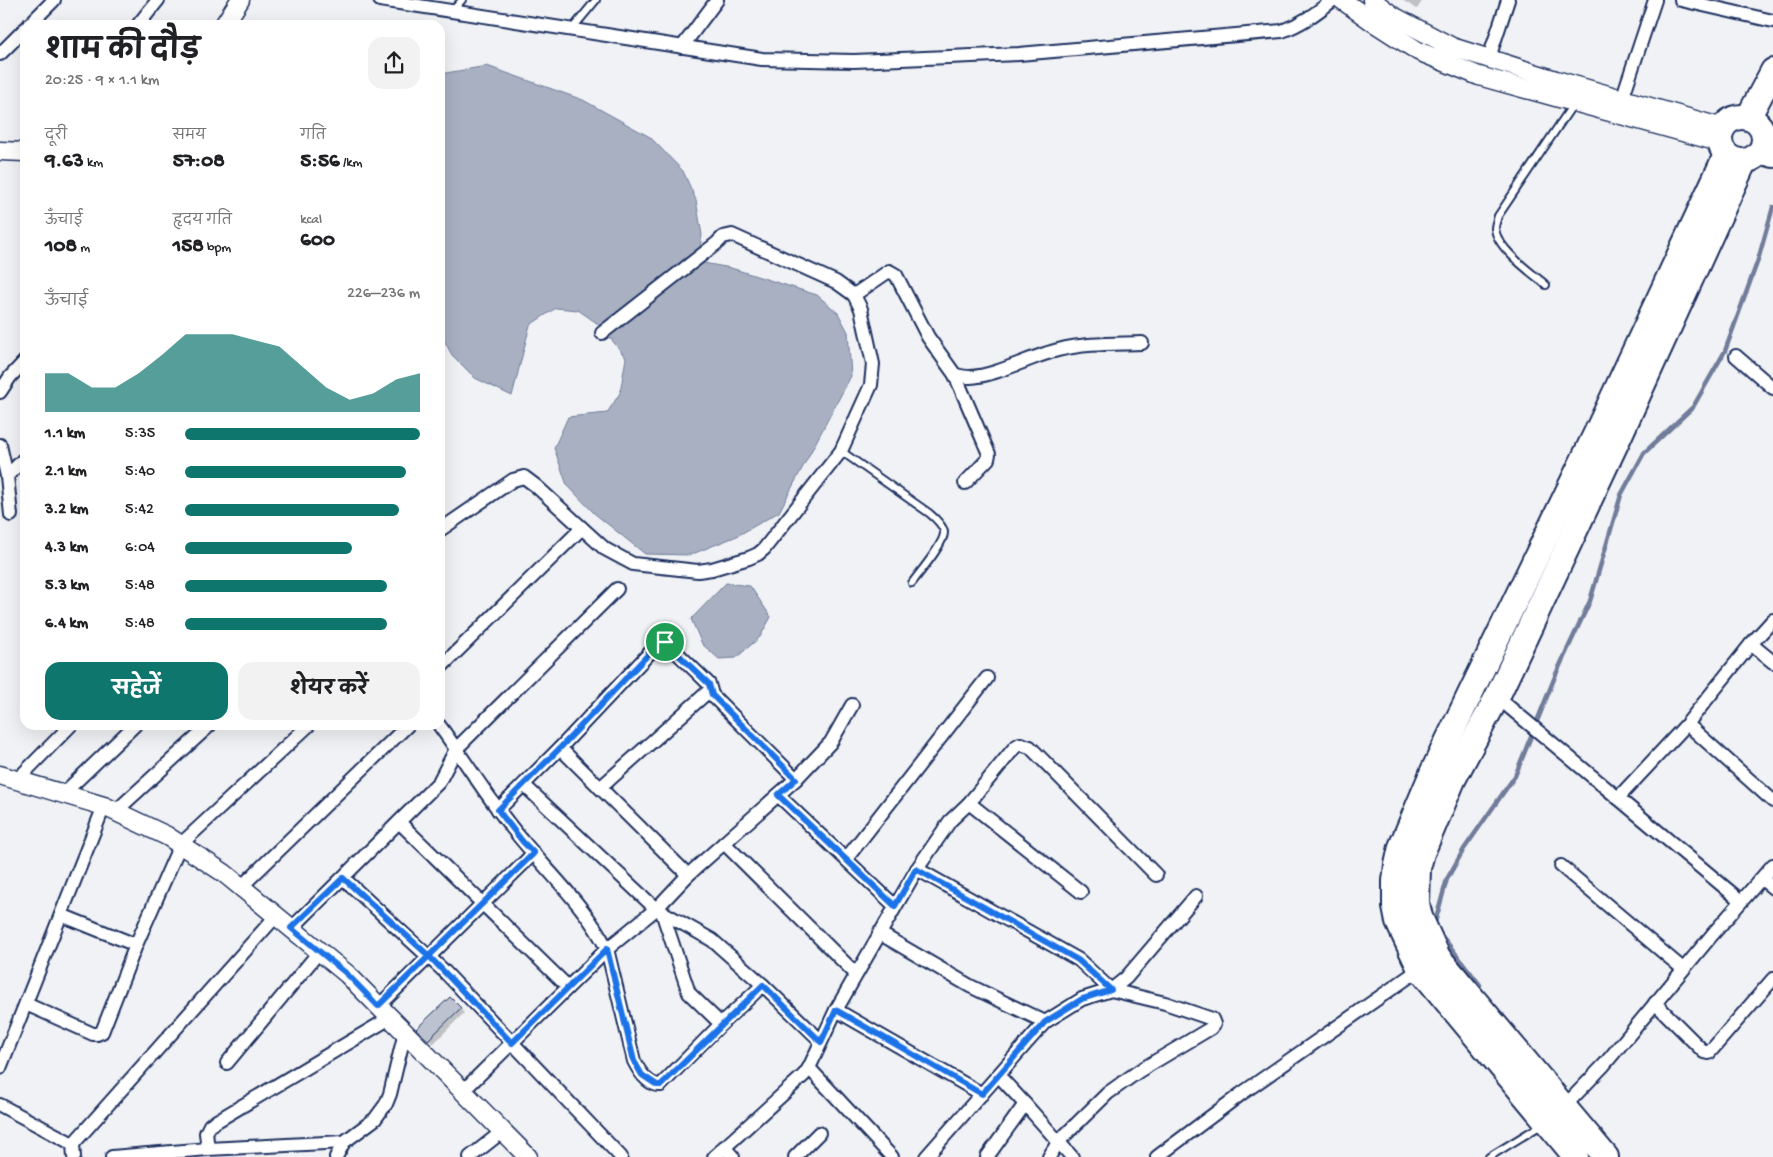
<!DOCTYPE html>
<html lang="hi">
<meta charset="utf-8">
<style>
body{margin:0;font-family:"Gochi Hand","Playpen Sans Deva",sans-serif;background:#f2f2f2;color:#202124;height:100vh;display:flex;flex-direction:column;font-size:19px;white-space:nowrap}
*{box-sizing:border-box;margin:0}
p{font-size:16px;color:#757577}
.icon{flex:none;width:28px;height:28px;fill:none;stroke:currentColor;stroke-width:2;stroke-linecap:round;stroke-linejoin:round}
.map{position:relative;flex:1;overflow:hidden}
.side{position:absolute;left:20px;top:20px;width:425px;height:710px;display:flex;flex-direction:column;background:#fff;border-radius:15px;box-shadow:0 5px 20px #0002}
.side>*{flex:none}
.pin{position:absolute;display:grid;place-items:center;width:42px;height:42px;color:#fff;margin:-21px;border:2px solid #fff;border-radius:50%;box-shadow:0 1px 5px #0007}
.round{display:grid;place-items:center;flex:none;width:52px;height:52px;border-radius:15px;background:#f2f2f2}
.head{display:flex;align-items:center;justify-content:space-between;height:85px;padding:0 25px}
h1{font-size:28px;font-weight:700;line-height:38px}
.stats{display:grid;grid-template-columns:repeat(3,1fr);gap:8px;height:85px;padding:5px 25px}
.stats div{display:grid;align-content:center}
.stats b{font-size:21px;font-weight:700}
.stats small{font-size:14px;font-weight:400}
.stats p{font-size:14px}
.chart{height:140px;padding:10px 25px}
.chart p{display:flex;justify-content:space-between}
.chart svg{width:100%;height:90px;margin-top:5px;fill:#0f766e;opacity:.7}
.cta{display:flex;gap:10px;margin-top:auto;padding:10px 25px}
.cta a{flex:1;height:58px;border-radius:15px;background:#0f766e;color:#fff;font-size:20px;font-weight:700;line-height:58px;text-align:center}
.cta a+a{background:#f2f2f2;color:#202124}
ul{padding:0 25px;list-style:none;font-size:16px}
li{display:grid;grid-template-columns:80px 60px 1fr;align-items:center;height:38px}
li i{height:12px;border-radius:6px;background:#0f766e}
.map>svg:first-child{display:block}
</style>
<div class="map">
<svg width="1773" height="1157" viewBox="0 0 1773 1157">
<rect width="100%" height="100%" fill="#f1f2f5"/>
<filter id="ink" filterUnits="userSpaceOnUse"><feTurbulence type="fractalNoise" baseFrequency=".02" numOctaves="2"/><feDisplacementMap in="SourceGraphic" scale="10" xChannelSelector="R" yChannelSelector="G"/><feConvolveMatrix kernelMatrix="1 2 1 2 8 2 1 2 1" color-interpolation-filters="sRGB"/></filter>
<g filter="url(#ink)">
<g fill="#a8b0c2" stroke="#707c9a">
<path d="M487,66L583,100L650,137L683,171L696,200L702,235L698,262L731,268L817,295L838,313L848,332L851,376L779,512L737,536L690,555L645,554L595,514L567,485L554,448L568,417L607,413L620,393L626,358L601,326L578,310L556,308L530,325L512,396L475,378L452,355L440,333V74Z"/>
<path d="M726,583L750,586L771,617L760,637L736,658L719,659L702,644L691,619Z"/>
</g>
<g fill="#0003">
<path d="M1402,0H1423L1417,9Z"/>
<path d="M450,998L464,1013L433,1044L418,1029Z"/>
</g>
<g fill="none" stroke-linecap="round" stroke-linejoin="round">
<path stroke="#707c9a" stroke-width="4.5" d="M1480,985L1434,926L1447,879L1464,849L1515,776L1556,674L1590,601L1621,495L1644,453L1693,407L1725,351L1758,260L1773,207"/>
</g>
<path fill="#bcc2d0" stroke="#1b2f5e" d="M450,997L461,1008L428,1040L416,1029Z"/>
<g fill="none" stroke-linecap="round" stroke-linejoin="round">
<defs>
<g id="lane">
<path d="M452,11L462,0"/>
<path d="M572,29L596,0"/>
<path d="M1546,285C1532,273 1496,248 1495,228C1495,224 1497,220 1498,216L1574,103"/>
<path d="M841,451L929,513C935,518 943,525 944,532C945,543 919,573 912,583"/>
<path d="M1489,1157L1543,1124"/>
</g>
<g id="street">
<path d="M380,0L762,59L854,61L1019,54L1282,31C1302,24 1316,13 1333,0"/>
<path d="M1681,0L1773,21"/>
<path d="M29,25L54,0"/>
<path d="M138,25L158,0"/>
<path d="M682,47L717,0"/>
<path d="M0,54L25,29"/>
<path d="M1489,58L1508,0"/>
<path d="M1622,99L1655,0"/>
<path d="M854,295L889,271L896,275L928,337L955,375L989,454L988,459L965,483"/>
<path d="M1736,356L1773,388"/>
<path d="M955,375C960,376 965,377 970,377C996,376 1032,356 1058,350C1086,343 1114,344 1142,343"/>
<path d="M0,392L10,377L25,361"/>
<path d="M0,445L7,476L11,515"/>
<path d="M7,476L25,458"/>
<path d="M440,530L513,480L524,477L536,486L605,549L633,564L698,571L712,569L749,558L758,554L764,549L841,451L871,385L873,364L861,309L854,295L836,282L732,235L723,237L717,243L602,333"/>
<path d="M1751,644L1773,662"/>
<path d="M440,668L582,528"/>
<path d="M1497,697L1618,798L1687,724L1751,644L1773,620"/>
<path d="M1687,724L1773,801"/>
<path d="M439,725C467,763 491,804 522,840C551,875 587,908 607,949L634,1061C639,1071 648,1086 661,1085L721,1024L689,993L662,912L656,909L524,785"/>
<path d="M560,748L688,875"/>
<path d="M17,780L71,725"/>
<path d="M600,788L710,690"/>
<path d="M63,794L135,725"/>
<path d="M778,795L895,906"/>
<path d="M1618,798L1741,901"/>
<path d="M969,803L1081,892"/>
<path d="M498,810L560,748L659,643L663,642L668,644L709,684L712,695L796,779"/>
<path d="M115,812L210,725"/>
<path d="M399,822L568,987"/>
<path d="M724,843L856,974"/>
<path d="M846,859L987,678"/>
<path d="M1561,866L1683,969"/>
<path d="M917,869L1079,960L1111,990L1126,978L1196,896"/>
<path d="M343,878L444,971L621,1157"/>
<path d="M1762,879L1773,888"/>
<path d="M241,887L408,725"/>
<path d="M662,912L712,940L763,985"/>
<path d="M61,915L136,945"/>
<path d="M291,929L439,782L456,749L617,589"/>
<path d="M879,933L970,986L1045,1022"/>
<path d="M1655,1003L1704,1052L1709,1053L1773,979"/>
<path d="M26,1004L93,1034H97L102,1032L136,945L180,845L309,725"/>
<path d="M379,1006L534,853"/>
<path d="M836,1010L982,1094"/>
<path d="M721,1024L763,985L821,1041"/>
<path d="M227,1063L319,952"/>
<path d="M0,1068L104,806"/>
<path d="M809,1068L892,1157"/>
<path d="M999,1076L1025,1104L1072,1157"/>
<path d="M463,1091L607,949L656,909L688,875L796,779L831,742L852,705"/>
<path d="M0,1105L73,1144"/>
<path d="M1560,1111L1604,1065L1712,935L1773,865"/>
<path d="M724,1147L733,1157"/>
<path d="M208,1149L206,1133L210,1125L390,1018"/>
<path d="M74,1157L73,1144L276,916"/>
<path d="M112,1157L208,1149L344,1142L375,1119L386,1104L390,1094L405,1032"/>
<path d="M336,1157L344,1142"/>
<path d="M470,1157L503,1131"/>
<path d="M714,1157L804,1075L809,1068L836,1010L917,869L950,821L969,803L1015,747L1020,744L1030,747L1156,875"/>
<path d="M795,1157L819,1133"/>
<path d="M926,1157L1045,1022L1082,999L1111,990L1165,1003L1212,1019L1214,1024L1211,1028L1139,1071L1108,1093L1059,1141L1049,1157"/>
<path d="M987,1157L1025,1104"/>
<path d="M1157,1157L1241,1094L1420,969"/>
</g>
<g id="secondary">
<path d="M1342,0L1373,22L1418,51L1479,76L1719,142"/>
<path d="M1372,0L1393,16L1452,47L1556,80L1723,128"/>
<path d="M224,25L240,0"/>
<path d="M0,151L25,152"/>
<path d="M0,775L104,806L167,836L224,873L347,974L528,1157"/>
</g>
<g id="primary">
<path d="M1762,132L1773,135"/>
<path d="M1759,153L1773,157"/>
</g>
<g id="highway">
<circle cx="1742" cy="139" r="22"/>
<path d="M1748,118L1773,71"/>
<path d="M1576,1157L1420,969L1398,922L1395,907V881L1397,865L1401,847L1433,771L1599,427L1726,155"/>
<path d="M1606,1157L1438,957L1420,917L1417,903L1418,868L1422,853L1453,780L1497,697L1619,437L1744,162"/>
</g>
</defs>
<use href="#lane" stroke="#1b2f5e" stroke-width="10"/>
<use href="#street" stroke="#1b2f5e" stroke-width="16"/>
<use href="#secondary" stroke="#1b2f5e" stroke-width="21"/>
<use href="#primary" stroke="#1b2f5e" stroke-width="24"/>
<use href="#highway" stroke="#1b2f5e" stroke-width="28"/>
<use href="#lane" stroke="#fff" stroke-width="6"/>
<use href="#street" stroke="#fff" stroke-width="12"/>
<use href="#secondary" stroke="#fff" stroke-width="18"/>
<use href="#primary" stroke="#fff" stroke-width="20"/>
<use href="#highway" stroke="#fff" stroke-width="24"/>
</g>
</g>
<g fill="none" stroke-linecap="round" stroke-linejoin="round" filter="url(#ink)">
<defs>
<path id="route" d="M665,642L659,643L560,748L498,810L523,842L534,853L378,1006L347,974L291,928L343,878L429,956L512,1043L607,949L634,1061L642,1075L657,1085H661L763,985L821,1042L836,1010L982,1094L1045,1022L1082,999L1111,990L1078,960L916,869L895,906L778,795L796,779L712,695L709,684L665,642"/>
</defs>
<use href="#route" stroke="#fff" stroke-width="10"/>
<use href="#route" stroke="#1a73e8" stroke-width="6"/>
</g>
</svg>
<div class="pin" style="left:665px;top:642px;background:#1e9e55"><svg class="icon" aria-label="arrive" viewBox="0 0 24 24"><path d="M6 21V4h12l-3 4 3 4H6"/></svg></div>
<section class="side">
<div class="head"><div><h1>शाम की दौड़</h1><p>20:25 · 9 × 1.1 km</p></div><a class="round"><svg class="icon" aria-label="share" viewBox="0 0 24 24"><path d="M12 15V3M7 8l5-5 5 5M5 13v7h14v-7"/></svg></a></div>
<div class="stats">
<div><p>दूरी</p><b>9.63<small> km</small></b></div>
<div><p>समय</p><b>57:08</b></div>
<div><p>गति</p><b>5:56<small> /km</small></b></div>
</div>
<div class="stats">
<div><p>ऊँचाई</p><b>108<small> m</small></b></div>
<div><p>हृदय गति</p><b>158<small> bpm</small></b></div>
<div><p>kcal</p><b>600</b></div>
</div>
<div class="chart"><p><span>ऊँचाई</span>226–236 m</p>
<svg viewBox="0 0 160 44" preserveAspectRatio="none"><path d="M0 44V25L10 25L20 32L30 32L40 25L50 16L60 6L70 6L80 6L90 9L100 12L110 22L120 32L130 38L140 35L150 28L160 25V44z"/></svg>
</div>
<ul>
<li><b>1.1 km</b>5:35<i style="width:100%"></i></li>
<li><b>2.1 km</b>5:40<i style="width:94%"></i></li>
<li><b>3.2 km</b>5:42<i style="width:91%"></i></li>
<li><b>4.3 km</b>6:04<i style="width:71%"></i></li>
<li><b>5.3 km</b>5:48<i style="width:86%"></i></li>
<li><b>6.4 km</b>5:48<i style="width:86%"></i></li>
</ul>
<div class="cta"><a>सहेजें</a><a>शेयर करें</a></div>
</section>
</div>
